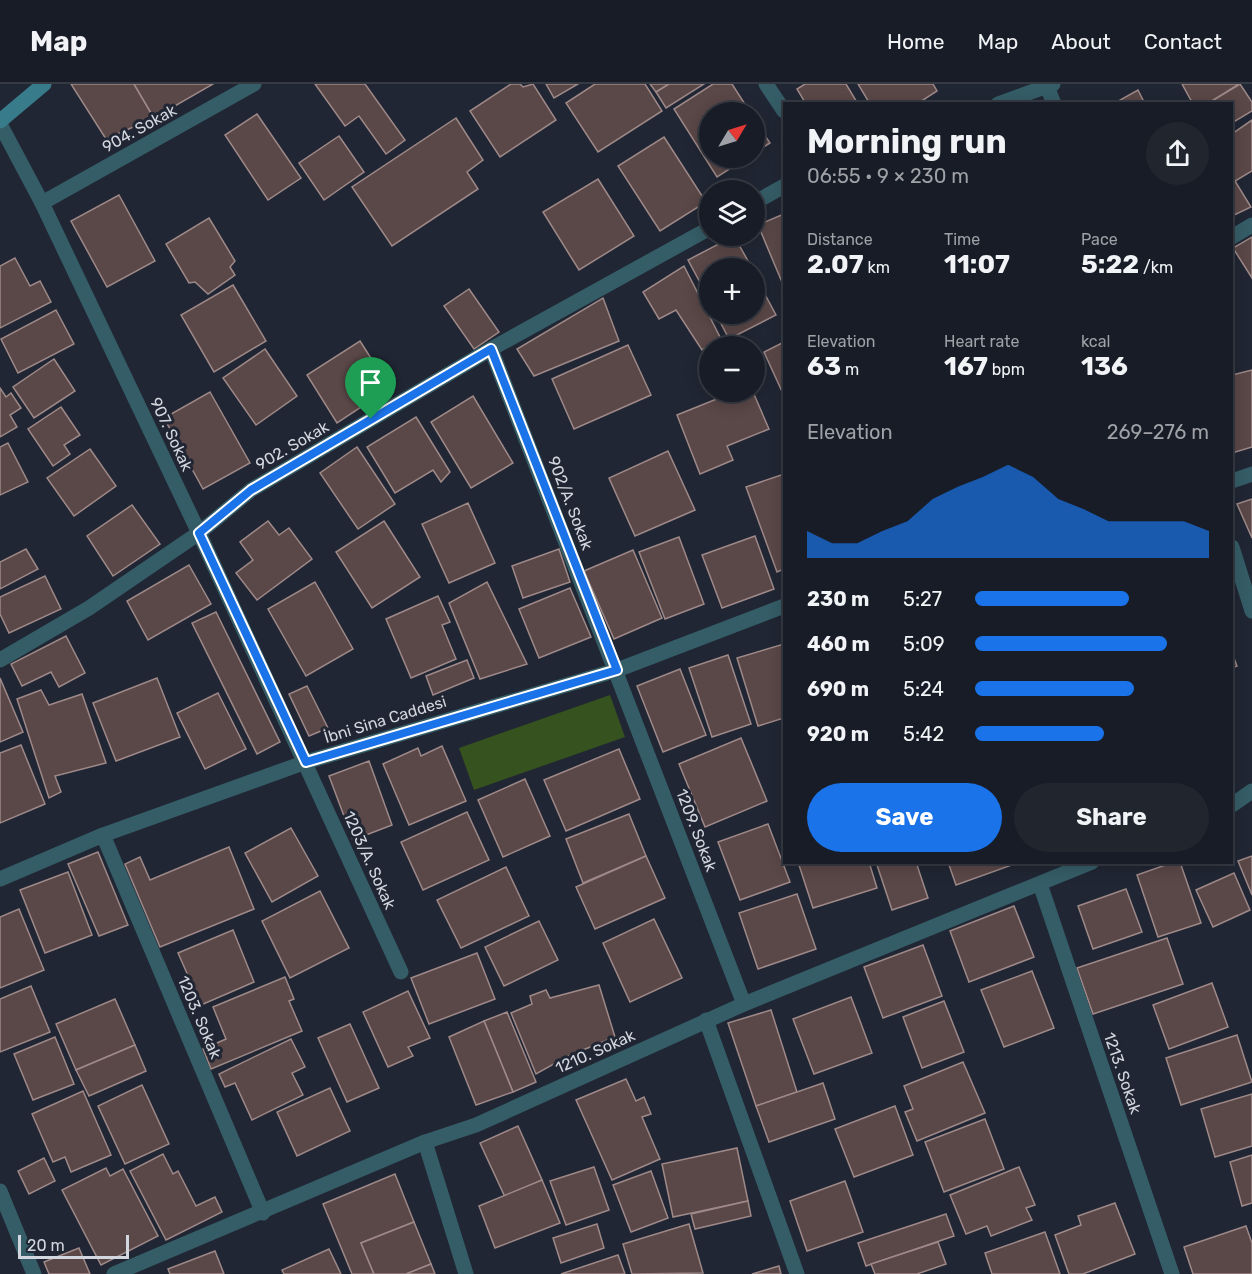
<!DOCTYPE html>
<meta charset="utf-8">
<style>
body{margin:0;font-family:Rubik,sans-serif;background:#21252e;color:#f1f3f6;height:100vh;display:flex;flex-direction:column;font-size:22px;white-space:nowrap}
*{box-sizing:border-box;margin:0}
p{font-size:20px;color:#9fa1a7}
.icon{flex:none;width:33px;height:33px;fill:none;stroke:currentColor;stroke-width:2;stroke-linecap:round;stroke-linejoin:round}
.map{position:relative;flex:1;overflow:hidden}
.details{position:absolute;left:783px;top:18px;width:450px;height:762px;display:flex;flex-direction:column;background:#181c26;border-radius:0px;box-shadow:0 3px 15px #0003,0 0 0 2px #363a43}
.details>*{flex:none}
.needle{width:39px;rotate:52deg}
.tools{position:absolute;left:699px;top:18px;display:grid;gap:12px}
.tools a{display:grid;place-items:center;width:66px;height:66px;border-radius:50%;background:#181c26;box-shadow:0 3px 15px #0003,0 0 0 2px #363a43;font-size:30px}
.scale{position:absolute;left:18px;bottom:15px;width:111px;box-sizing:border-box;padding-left:6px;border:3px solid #d2d7df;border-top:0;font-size:16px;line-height:21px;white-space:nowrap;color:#d2d7df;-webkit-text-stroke:4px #202633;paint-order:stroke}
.pin{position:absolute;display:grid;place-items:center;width:51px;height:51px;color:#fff;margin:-62px -26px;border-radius:50% 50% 50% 0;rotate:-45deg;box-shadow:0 0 6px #0007}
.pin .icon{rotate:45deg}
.round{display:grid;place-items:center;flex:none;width:63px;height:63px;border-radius:32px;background:#21252e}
.summary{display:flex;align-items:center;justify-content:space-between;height:102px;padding:0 24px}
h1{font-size:33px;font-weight:700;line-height:45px}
.figures{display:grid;grid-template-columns:repeat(3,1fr);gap:9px;height:102px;padding:6px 24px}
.figures div{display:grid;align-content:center}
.figures b{font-size:26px;font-weight:700}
.figures small{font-size:16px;font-weight:400}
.figures p{font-size:16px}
.chart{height:168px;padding:12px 24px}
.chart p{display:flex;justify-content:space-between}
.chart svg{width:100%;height:108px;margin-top:6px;fill:#1a73e8;opacity:.7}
.button{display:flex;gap:12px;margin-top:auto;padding:12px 24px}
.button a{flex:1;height:69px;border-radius:36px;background:#1a73e8;color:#fff;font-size:24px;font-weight:700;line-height:69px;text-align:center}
.button a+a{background:#21252e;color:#f1f3f6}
ul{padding:0 24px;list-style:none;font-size:20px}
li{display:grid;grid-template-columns:96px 72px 1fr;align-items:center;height:45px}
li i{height:15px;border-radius:8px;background:#1a73e8}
header{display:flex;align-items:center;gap:36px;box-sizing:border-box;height:84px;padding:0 30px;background:#181c26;border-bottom:2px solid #363a43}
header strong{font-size:28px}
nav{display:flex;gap:33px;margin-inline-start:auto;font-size:21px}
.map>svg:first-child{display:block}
</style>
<header>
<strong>Map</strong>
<nav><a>Home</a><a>Map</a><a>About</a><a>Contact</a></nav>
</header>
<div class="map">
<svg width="1252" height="1190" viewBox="0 0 1252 1190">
<rect width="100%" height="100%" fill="#202633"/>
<path fill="#35521f" d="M610,611L625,653L474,706L459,664Z"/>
<g fill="#5a4747" stroke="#9e8988" stroke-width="1.5">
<path d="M71,0H134L154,34L106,55Z"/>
<path d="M134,0H213L154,34Z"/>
<path d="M315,0H365L405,56L386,70L359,32L345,42Z"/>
<path d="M511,0H520L523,3L533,0L556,36L500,73L470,27Z"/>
<path d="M546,0H578L554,14Z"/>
<path d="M595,0H645L662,27L598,68L566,19Z"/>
<path d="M650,0H669L656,8Z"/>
<path d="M669,0H704L666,24L656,8Z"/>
<path d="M713,0H732L750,28H710V74H747L717,93L674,25Z"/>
<path d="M805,0H846L858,20H806L797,5Z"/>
<path d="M858,0H933L937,7L917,20H870Z"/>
<path d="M1182,0H1239L1207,20H1193Z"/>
<path d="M1240,0L1252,18V27L1232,39V20H1207Z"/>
<path d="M1138,6L1145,20H1113Z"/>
<path d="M257,30L301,94L268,116L225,51Z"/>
<path d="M456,34L483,76L467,88L478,105L392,162L352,103Z"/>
<path d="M754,35L770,59L754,69Z"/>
<path d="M1252,36V87L1235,97L1251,123L1232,132V50Z"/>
<path d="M339,52L364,88L324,116L299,79Z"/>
<path d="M664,53L706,118L660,147L618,82Z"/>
<path d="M598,95L634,152L579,186L543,128Z"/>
<path d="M119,111L155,177L107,203L71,137Z"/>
<path d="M784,130V203L758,141Z"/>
<path d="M209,134L235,177L230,183L235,191L208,210L195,198L189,199L166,160Z"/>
<path d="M734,152L752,184H710V217L688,176Z"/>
<path d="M1252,153V194L1233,164Z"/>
<path d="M15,174L30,202L40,197L51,218L0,244V182Z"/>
<path d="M684,182L721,255L702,266L676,226L659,235L643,208Z"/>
<path d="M754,190L776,231L729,255L716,230H754Z"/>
<path d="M233,201L266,257L214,288L181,231Z"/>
<path d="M469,205L499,248L474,265L444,222Z"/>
<path d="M603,214L619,257L534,292L517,265Z"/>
<path d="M56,226L74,260L18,289L1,255Z"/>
<path d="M360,257L390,304L337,339L307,291Z"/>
<path d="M784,258V312L764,268Z"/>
<path d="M628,261L651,311L574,345L552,295Z"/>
<path d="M265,265L297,312L256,341L223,294Z"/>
<path d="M54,275L75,307L34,334L13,303Z"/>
<path d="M1252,286V363L1232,369V291Z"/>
<path d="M0,304L6,313L11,309L21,324L10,331L17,343L0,353Z"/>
<path d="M210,308L250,379L203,405L164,334Z"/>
<path d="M734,308H753L769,345L727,362L733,376L700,390L677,331Z"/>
<path d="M473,312L513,379L471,404L431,338Z"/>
<path d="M61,323L80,351L64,361L70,370L53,382L28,345Z"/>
<path d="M416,333L450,388L441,398L433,386L395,409L367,363Z"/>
<path d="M8,359L28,398L0,411V363Z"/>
<path d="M357,363L395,420L358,445L320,389Z"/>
<path d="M90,365L116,402L74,432L47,394Z"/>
<path d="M668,367L695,426L635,452L609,394Z"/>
<path d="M784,390V485L777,488L746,403Z"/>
<path d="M1252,415V454L1237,420Z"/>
<path d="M468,419L495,479L449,499L422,440Z"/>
<path d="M132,421L160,460L113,492L87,452Z"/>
<path d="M268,437L279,451L289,444L312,475L257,516L236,489L253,476L240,458Z"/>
<path d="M384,437L420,493L372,524L336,468Z"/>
<path d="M755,452L774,505L722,524L702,471Z"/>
<path d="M679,453L704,520L665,535L639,468Z"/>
<path d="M26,465L38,485L0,505V478Z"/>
<path d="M559,465L570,498L523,514L512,482Z"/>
<path d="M633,466L662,534L614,555L584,487Z"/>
<path d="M189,481L211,520L148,556L127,517Z"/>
<path d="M45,492L61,525L9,549L0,530V513Z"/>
<path d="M315,498L353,565L306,592L268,525Z"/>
<path d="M487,498L527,580L480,595L449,519Z"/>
<path d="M570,504L591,553L539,574L519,525Z"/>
<path d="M438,512L450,538L442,541L456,575L411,594L386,535Z"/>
<path d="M216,528L280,658L257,670L192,539Z"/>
<path d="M66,552L85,589L59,603L51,588L22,602L11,580Z"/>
<path d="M784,560V634L758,642L737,574Z"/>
<path d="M1232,569L1237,582L1232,584Z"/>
<path d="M728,571L751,640L712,653L689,584Z"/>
<path d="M467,576L474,594L433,611L426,592Z"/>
<path d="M680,585L706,651L663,668L637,602Z"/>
<path d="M0,594L23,648L0,658Z"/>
<path d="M157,594L180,653L116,677L93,619Z"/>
<path d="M307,602L328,644L309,652L289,610Z"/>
<path d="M41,606L49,621L82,610L106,679L55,692L61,708L49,714L17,615Z"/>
<path d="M218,609L246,665L205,685L177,629Z"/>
<path d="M741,654L767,717L705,743L679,680Z"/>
<path d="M21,661L45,720L0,739V669Z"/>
<path d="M442,662L466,717L409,741L383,680L418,664L421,672Z"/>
<path d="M619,665L640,715L566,747L544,696Z"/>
<path d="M369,677L392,741L353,756L329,692Z"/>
<path d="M525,695L550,752L503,773L478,716Z"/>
<path d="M467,728L489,776L423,806L401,758Z"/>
<path d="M629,730L646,772L583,799L566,755Z"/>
<path d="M768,740L790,798L740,816L718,758Z"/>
<path d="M291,744L318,792L272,818L245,769Z"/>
<path d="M229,763L254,825L160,863L125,780L140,773L150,796Z"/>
<path d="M98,768L128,841L99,852L68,780Z"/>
<path d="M646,772L665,814L595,845L576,803Z"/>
<path d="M1252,772V811L1238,777Z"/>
<path d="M798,778H869L877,804L813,824Z"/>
<path d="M876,778H916L928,814L892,826Z"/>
<path d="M948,778H1020L956,801Z"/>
<path d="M1174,778H1180L1201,839L1158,853L1137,791Z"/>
<path d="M506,783L529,832L461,864L437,816Z"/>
<path d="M68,788L92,851L45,869L20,806Z"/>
<path d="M1234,789L1250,826L1213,843L1196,806Z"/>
<path d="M1126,805L1142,848L1093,865L1078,822Z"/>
<path d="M320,807L349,864L290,894L262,837Z"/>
<path d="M797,810L816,865L758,885L739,829Z"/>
<path d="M1014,822L1034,873L969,898L950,847Z"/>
<path d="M19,825L44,886L0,904V833Z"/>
<path d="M654,835L682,894L630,918L603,859Z"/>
<path d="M539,837L558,876L504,902L485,863Z"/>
<path d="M233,846L254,898L201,921L178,869Z"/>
<path d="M1167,854L1183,900L1093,930L1077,884Z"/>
<path d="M923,861L942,912L883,934L864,883Z"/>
<path d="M477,869L495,915L429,940L411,894Z"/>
<path d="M1032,887L1054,944L1004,963L981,906Z"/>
<path d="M285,893L294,915L289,917L302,947L211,985L203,965L226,955L213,923Z"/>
<path d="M1212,899L1228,943L1169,965L1153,921Z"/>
<path d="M599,901L615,953L568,972L536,990L511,929L532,920L530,912L546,906L550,914Z"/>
<path d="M31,902L50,948L0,968V915Z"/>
<path d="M408,907L430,954L408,963L413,972L388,983L363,928Z"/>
<path d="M851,913L872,969L814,990L793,935Z"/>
<path d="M115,915L135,961L76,986L56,940Z"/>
<path d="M944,917L964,968L922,984L903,933Z"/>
<path d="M771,926L797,1008L756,1022L728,939Z"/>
<path d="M507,928L536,998L513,1008L484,937Z"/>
<path d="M484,937L513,1008L476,1021L449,953Z"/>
<path d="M350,940L379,1004L347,1018L318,954Z"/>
<path d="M1237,951L1252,998L1181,1021L1166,974Z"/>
<path d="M55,953L74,1000L33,1016L14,970Z"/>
<path d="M291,955L305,983L292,989L303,1011L252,1036L235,999L225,1003L219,990Z"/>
<path d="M135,961L146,987L89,1012L76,986Z"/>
<path d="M963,978L985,1029L917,1057L905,1028L913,1025L904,1002Z"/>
<path d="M626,995L636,1017L644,1013L651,1030L642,1033L660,1075L612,1096L576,1016Z"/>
<path d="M823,999L835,1035L769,1058L756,1022Z"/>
<path d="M142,1001L169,1060L125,1080L98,1022Z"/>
<path d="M330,1004L350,1047L297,1072L277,1028Z"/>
<path d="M83,1007L111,1071L71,1088L65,1073L53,1078L32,1030Z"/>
<path d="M1252,1010V1062L1215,1073L1201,1025Z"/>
<path d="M895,1022L913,1071L854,1093L835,1045Z"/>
<path d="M985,1035L1004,1085L944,1108L925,1058Z"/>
<path d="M518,1042L542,1096L505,1113L480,1059Z"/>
<path d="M737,1064L748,1117L673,1133L662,1080Z"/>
<path d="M163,1070L173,1090L178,1087L196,1122L215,1113L222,1128L166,1156L130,1087Z"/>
<path d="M1252,1071V1119L1242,1122L1230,1078Z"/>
<path d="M44,1074L55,1097L29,1110L18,1087Z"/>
<path d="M594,1083L609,1126L566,1141L550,1097Z"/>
<path d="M1019,1083L1035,1121L1026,1124L1032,1136L991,1152L987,1142L966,1150L950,1111Z"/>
<path d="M106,1084L110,1092L123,1085L158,1152L101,1181L62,1106Z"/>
<path d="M651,1087L668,1134L631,1148L613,1101Z"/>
<path d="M395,1090L414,1138L361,1159L374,1190H352L323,1120Z"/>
<path d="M542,1096L560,1139L495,1164L479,1122Z"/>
<path d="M845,1097L863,1148L807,1167L790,1117Z"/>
<path d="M748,1117L751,1132L695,1145L691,1130Z"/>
<path d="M1115,1119L1135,1170L1083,1190H1069L1055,1151L1081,1141L1078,1132Z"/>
<path d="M946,1130L954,1152L866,1182L858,1159Z"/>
<path d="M414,1138L431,1180L406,1190H374L361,1159Z"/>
<path d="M597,1140L604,1164L561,1179L553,1154Z"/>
<path d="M689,1140L703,1189L632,1190L623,1160Z"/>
<path d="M1246,1142L1252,1159V1190H1193L1184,1163Z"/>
<path d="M1045,1148L1060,1190H992L985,1169Z"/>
<path d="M938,1158L946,1180L917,1190H875L871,1180Z"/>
<path d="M79,1164L90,1190H49L44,1178Z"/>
<path d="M329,1165L341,1190H284L282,1186Z"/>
<path d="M215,1167L224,1190H170L168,1185Z"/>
<path d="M618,1171L625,1190H561Z"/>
<path d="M431,1180L435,1190H406Z"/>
<path d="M779,1182L781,1190H752Z"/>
</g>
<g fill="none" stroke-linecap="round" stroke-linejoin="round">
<g stroke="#355d67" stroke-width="15">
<path d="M766,0L784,27"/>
<path d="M1047,2L1054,20"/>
<path d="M998,20L1053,0"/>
<path d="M0,40L42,119L199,449L401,888"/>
<path d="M42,119L254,0"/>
<path d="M754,119L784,102"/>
<path d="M1232,153L1252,141"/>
<path d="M491,265L744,920"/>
<path d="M1232,463L1252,527"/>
<path d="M0,576L89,524L199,449L251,406L491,265L710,144"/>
<path d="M1232,721L1252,707"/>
<path d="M103,751L263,1129"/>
<path d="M1040,800L1172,1190"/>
<path d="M706,936L797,1190"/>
<path d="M425,1058L466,1190"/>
<path d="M0,1107L34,1190"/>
<path d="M114,1190L425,1058L476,1041L744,920L1092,778"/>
</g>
<g stroke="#355d67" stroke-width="15">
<path d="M1232,397L1252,390"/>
<path d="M0,795L103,751L306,678L617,586L784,522"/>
</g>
<path stroke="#387c8b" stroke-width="15" d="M0,37L44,0"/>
</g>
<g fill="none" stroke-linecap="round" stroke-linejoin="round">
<defs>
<path id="route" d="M491,265L617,586L306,678L199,449L251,406Z"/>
</defs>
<use href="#route" stroke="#fff" stroke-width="12"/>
<use href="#route" stroke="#1a73e8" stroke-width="8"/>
</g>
<g text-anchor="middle" stroke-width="6" stroke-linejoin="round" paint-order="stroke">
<g font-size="16" fill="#d2d7df" stroke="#202633">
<text transform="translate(139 44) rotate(-29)" y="6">904. Sokak</text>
<text transform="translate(172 350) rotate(65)" y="6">907. Sokak</text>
<text transform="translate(292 361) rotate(-30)" y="6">902. Sokak</text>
<text transform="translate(571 419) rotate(69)" y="6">902/A. Sokak</text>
<text transform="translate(385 635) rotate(-17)" y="6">İbni Sina Caddesi</text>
<text transform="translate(697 746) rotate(69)" y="6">1209. Sokak</text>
<text transform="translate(370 776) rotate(66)" y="6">1203/A. Sokak</text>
<text transform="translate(200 933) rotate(67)" y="6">1203. Sokak</text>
<text transform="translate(595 967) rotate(-24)" y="6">1210. Sokak</text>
<text transform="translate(1123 989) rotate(71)" y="6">1213. Sokak</text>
</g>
</g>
</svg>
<div class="tools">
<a><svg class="needle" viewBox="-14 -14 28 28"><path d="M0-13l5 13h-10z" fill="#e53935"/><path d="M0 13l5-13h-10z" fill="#9fa1a7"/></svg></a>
<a><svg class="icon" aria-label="layers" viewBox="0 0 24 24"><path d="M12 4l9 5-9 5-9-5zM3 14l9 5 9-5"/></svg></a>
<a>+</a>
<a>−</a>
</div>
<div class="scale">20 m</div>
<div class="pin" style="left:371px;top:335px;background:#1e9e55"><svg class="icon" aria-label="arrive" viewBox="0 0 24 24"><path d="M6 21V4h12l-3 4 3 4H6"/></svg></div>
<section class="details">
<div class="summary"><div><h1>Morning run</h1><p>06:55 · 9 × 230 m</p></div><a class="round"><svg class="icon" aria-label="share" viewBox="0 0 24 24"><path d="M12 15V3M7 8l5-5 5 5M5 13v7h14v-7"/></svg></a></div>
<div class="figures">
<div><p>Distance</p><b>2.07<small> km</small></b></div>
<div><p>Time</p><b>11:07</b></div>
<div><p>Pace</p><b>5:22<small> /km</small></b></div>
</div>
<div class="figures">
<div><p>Elevation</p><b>63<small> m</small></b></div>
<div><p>Heart rate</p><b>167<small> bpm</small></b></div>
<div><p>kcal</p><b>136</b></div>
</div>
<div class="chart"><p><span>Elevation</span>269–276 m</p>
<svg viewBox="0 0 160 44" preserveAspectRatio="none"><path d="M0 44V33L10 38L20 38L30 33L40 29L50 20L60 15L70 11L80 6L90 11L100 20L110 24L120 29L130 29L140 29L150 29L160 33V44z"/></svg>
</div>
<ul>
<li><b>230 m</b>5:27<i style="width:66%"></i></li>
<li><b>460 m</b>5:09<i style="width:82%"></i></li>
<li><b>690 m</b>5:24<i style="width:68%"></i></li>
<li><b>920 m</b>5:42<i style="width:55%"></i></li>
</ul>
<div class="button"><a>Save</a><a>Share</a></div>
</section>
</div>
